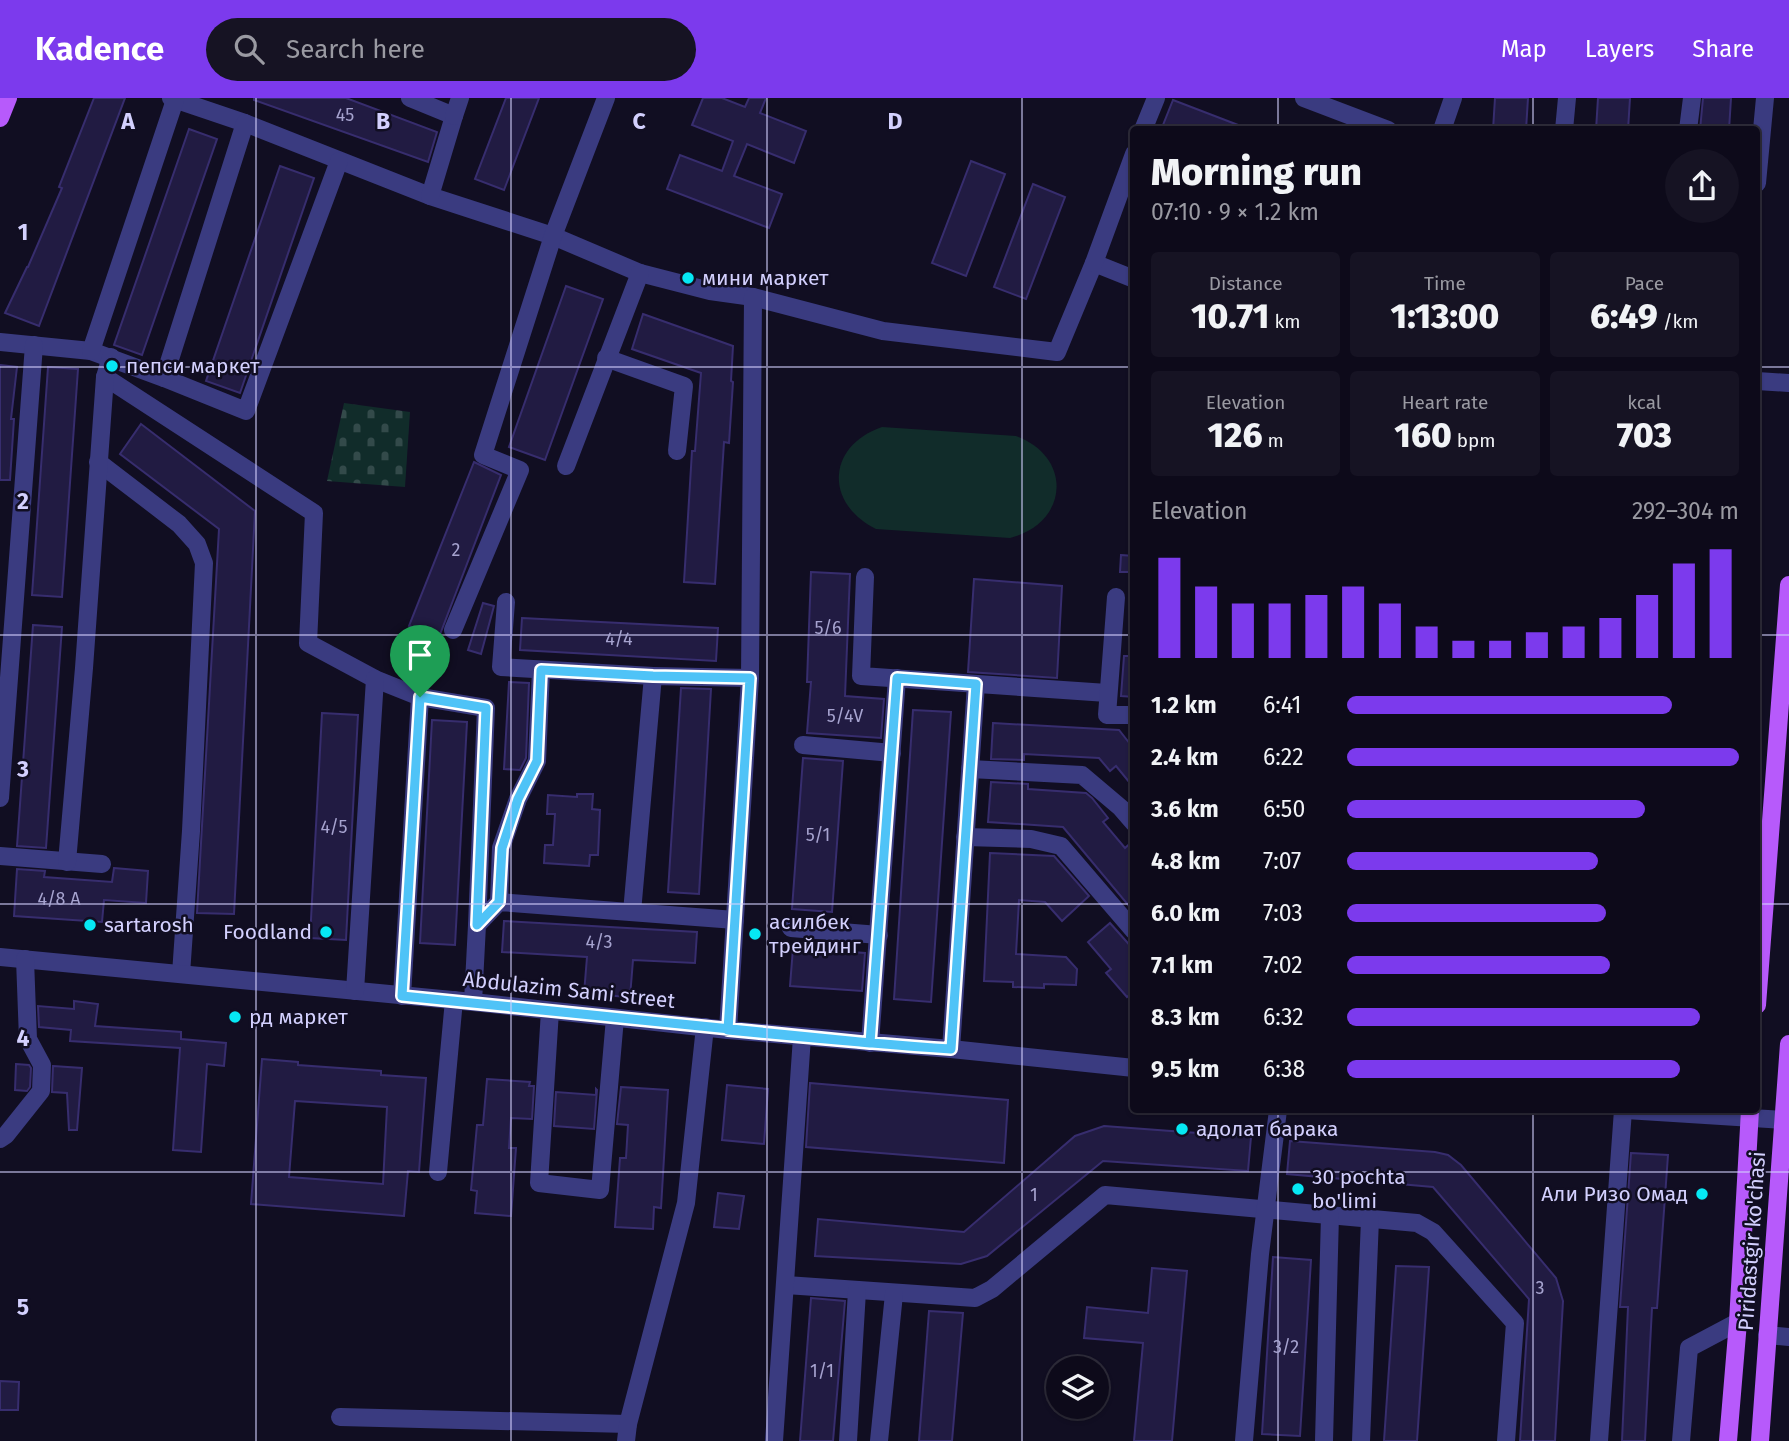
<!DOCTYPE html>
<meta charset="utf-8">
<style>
body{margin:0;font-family:"Fira Sans",sans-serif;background:#161323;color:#f1f3f6;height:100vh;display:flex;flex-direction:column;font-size:26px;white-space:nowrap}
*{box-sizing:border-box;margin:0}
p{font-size:23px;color:#9a9aa2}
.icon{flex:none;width:38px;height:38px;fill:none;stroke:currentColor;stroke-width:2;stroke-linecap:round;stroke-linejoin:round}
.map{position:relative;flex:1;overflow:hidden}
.sheet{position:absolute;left:1130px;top:28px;width:630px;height:987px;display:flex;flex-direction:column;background:#0d0a1a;border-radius:7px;box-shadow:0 2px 5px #0004,0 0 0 2px #2d2b39}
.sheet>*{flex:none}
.fabs{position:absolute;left:1046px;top:1258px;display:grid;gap:14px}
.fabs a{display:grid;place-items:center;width:63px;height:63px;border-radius:50%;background:#0d0a1a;box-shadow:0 2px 5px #0004,0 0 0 2px #2d2b39;font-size:35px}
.pin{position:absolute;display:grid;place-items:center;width:60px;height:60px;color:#fff;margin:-72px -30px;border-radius:50% 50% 50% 0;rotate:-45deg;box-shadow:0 0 7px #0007}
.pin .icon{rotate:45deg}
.round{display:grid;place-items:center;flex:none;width:74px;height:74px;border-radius:37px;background:#161323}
.summary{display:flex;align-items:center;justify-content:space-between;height:119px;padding:0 21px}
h1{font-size:38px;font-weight:800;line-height:52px}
.figures{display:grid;grid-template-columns:repeat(3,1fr);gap:10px;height:119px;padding:7px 21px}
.figures div{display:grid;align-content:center;border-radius:7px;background:#161323;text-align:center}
.figures b{font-size:35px;font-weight:800}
.figures small{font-size:19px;font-weight:400}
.figures p{font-size:19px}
.chart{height:196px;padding:14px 21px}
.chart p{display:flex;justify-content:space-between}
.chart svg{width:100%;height:126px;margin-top:7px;stroke:#7c3aed;stroke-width:6}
ul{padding:0 21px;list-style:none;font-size:23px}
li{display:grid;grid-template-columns:112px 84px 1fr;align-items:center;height:52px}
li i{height:18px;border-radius:9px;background:#7c3aed}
header{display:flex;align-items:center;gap:42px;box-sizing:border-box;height:98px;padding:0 35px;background:#7c3aed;color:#fff}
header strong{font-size:33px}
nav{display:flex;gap:38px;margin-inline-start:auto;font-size:24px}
.search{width:490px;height:63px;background:#161323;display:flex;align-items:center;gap:18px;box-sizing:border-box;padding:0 24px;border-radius:38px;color:#9a9aa2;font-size:26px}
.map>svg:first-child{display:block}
</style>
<header>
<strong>Kadence</strong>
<div class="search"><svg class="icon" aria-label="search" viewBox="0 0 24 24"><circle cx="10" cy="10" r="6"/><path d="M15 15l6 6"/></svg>Search here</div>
<nav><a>Map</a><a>Layers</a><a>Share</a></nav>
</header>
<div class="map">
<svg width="1789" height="1343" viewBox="0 0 1789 1343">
<defs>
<pattern id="cemetery-stones" width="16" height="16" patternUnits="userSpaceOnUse" patternTransform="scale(1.75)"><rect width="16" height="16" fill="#112c2a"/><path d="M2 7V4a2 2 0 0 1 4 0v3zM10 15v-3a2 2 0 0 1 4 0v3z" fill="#334a4a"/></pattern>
</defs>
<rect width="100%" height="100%" fill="#110e22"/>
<path fill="url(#cemetery-stones)" d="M344,305L410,314L405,389L327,383Z"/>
<path fill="#112c2a" d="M882,329L1016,338C1073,359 1069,425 1010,440L876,431C824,405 827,348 882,329Z"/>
<g fill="#211b42" stroke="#372d6e" stroke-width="2" fill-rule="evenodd">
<path d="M94,0H125L39,228L5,215L27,169H28L62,90L59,89Z"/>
<path d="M254,0H346L437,34L428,64L254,2Z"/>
<path d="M506,0H539L504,92L475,81Z"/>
<path d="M703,0H722L745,9L749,0H766L760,15L806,33L794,65L747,46L734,78L782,96L769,130L667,91L680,57L722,73L733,43L692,27Z"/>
<path d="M1495,0H1528L1526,32H1493Z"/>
<path d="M1598,0H1630L1628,32H1596Z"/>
<path d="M1703,0H1731L1729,32H1700Z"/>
<path d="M1173,2L1246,30V32H1161Z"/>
<path d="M189,31L217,41L142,257L114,247Z"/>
<path d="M971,63L1005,76L966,178L932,165Z"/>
<path d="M280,68L314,80L240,295L206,283Z"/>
<path d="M1033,86L1065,99L1026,201L994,189Z"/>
<path d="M566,188L603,201L545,362L509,349Z"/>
<path d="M643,216L733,248L731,283L733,284L729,345L724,344L715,486L684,484L692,353H695L701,275L632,251Z"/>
<path d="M0,267L17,269L11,321H14L10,382H0Z"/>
<path d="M48,269L78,271L62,499L32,497Z"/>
<path d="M141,326L255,413L234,816L197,815L219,431L120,356Z"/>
<path d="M474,364L501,377L439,539L409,528Z"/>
<path d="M1121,457L1134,458V474H1120Z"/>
<path d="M811,474L850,476L845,598L884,601L881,640L807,635L811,584H807Z"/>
<path d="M974,481L1062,488L1057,580L968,574Z"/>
<path d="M483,505L494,508L481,556L468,552Z"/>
<path d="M522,520L718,530L716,563L520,552Z"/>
<path d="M33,527L62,529L46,750L17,748Z"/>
<path d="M1124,558H1134V599L1121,598Z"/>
<path d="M509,584L529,585L526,660L520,672L504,671Z"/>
<path d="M681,590L711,591L699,796L668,794Z"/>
<path d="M913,612L951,614L931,904L894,901Z"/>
<path d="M322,615L358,617L346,842L310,840Z"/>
<path d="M432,622L467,624L455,847L420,845Z"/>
<path d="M993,625L1119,632L1134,651V690L1116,668L1110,673L1099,660L1024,656V662L991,661Z"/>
<path d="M803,660L843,663L832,814L792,811Z"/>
<path d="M991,684L1028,686V691L1086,695L1092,700L1108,720L1103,724L1125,750L1134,742V814L1063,729L988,724Z"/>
<path d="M577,696H593L592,711L600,712L598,757H590L589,768L544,765L545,747H553L555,716H547L548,697L577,699Z"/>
<path d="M990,755L1054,758L1089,798L1062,823L1045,804L1019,802L1016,856L1066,859L1077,871L1076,887L1044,886V890L1013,889V884L984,883Z"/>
<path d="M114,770L148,773L146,805L104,802L102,824L14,818L17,771L45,773L44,779L112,784Z"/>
<path d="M504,823L697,834L695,865L633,862L630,899L584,896L587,859L502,854Z"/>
<path d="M1110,825L1134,852V893L1127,899L1106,875L1111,871L1088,844Z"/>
<path d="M793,850L865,855L862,893L790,888Z"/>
<path d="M74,903L98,906L95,928L181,934V941L226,945L224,968L207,966L201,1054L173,1052L180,950L70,943L71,932L39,929L38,908L74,911Z"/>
<path d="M262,961L298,964V967L381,973V977L426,980L419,1074L408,1073L404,1118L251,1106ZM295,1003L387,1009L383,1086L289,1079Z"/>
<path d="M16,966L29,967L31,970L30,989L27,993L15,992Z"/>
<path d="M53,968L82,970L77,1032H69L67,995L52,994Z"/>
<path d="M487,981L530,984L529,988H534L532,1021L511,1020L509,1050H516L511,1118L475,1115L477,1093L471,1092L477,1027H483Z"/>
<path d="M810,985L1008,1002L1004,1065L806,1049Z"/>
<path d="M727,987L768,991L764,1046L722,1042Z"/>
<path d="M621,989L668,992L661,1110L654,1109L653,1131L615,1129L620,1060H626L628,1027L617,1026Z"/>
<path d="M596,991L597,992L594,1031L554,1028L556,994L596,997Z"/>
<path d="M1104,1028L1251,1039L1248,1073L1103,1063L987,1158L961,1166L815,1158L818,1121L964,1134L1075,1038Z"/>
<path d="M1290,1043L1435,1054L1448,1057L1461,1067L1556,1180L1563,1203L1555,1343H1520L1529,1201L1433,1089L1287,1076Z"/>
<path d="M1631,1055L1668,1057L1657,1210H1652L1645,1343H1622L1628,1209H1620Z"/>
<path d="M718,1095L744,1098L739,1131L714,1129Z"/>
<path d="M1273,1159L1311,1162L1300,1338L1262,1336Z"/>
<path d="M1396,1168L1429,1169L1417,1343H1384Z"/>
<path d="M1152,1170L1187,1173L1172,1343H1134L1143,1245L1084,1240L1087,1209L1148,1215Z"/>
<path d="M811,1200L845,1203L833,1343H800Z"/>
<path d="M929,1213L963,1215L952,1343H919Z"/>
<path d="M0,1283L19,1284L18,1312H0Z"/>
</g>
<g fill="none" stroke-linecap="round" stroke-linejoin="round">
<g stroke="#3a3b80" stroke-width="18">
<path d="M171,0L245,25L430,98L553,138L640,175L710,193L753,199L883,233L1057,254L1094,165L1134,181"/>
<path d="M410,0L454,18L430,98"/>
<path d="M1304,0L1388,32"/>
<path d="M454,18L460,0"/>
<path d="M1143,32L1156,0"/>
<path d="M1442,32L1453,0"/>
<path d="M1564,32L1567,0"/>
<path d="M1688,32L1692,0"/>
<path d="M1757,85L1765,0"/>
<path d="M1094,165L1134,56"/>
<path d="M0,244L91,253L164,280L245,25"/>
<path d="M91,253L175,2"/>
<path d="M606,260L684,288L677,353"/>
<path d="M105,279L314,415L308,545L375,581L420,599L486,610L477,827"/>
<path d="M164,280L246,313L339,63"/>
<path d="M1757,283L1789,285"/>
<path d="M98,364L179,426L197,446L204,465L191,733L181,876"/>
<path d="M566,368L640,175"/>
<path d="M865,479L861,578L1107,595"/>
<path d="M1116,499L1107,617H1134"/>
<path d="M506,504L501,569L653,578"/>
<path d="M453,532L520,372L483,357L553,138L606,0"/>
<path d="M803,647L892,655"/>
<path d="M970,671L1082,677L1121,710L1134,725"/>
<path d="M0,700L34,247"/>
<path d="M965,739L1031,741L1061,748L1134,833"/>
<path d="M0,758L102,766"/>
<path d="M67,764L84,570L105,279L111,259"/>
<path d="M499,804L501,750L518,701L537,663L541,572"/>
<path d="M632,814L653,578L750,580"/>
<path d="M791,830L879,837"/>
<path d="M0,859L473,904L728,932L951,951L1134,970"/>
<path d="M355,893L375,581"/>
<path d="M402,898L420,599"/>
<path d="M473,904L477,827L499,804L735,822"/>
<path d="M550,913L539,1085L600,1092L615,920"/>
<path d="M728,932L750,580L753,199"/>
<path d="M870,945L897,580"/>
<path d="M951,951L976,586"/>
<path d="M1626,1012L1783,1022"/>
<path d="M0,1041L6,1037L41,993L42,967L28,941L25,861"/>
<path d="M438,1074L454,902"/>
<path d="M786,1187L975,1200L992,1191L1105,1097L1417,1125L1433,1134L1515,1225L1506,1343"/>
<path d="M1767,1237L1789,1239"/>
<path d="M340,1319L628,1326"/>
<path d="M626,1343L628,1326L686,1105L705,929"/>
<path d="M774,1343L802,939"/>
<path d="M848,1343L857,1193"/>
<path d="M879,1343L894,1196"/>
<path d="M1244,1343L1260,1156L1278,1012"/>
<path d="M1324,1343L1330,1117"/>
<path d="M1361,1343L1370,1121"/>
<path d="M1599,1343L1623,1012"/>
<path d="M1681,1343L1689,1250L1738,1224"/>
</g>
<g stroke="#b75afb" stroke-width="18">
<path d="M0,20L8,0"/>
<path d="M1757,907L1789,487"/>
<path d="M1728,1343L1738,1224L1750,1012"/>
<path d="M1760,1343L1789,946"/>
</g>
</g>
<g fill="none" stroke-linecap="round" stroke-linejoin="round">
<defs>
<path id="route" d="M420,599L402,898L870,945L897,580L976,586L951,951C876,946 802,939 728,932L750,580L653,578L541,572L537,663L518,701L502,750L499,804L477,827L486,610L420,599"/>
</defs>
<use href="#route" stroke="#fff" stroke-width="14"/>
<use href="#route" stroke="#4fc3f7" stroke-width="9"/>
</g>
<path fill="none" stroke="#d3d0fe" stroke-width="2" stroke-opacity="0.55" d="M256,0V1343M511,0V1343M767,0V1343M1022,0V1343M1278,0V32M1533,0V32M0,269H1134M1757,269H1789M0,537H1134M1757,537H1789M0,806H1134M1757,806H1789M1278,1012V1343M1533,1012V1343M0,1074H1789"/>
<g fill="#06e8f4" stroke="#110e22" stroke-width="2.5">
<circle cx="688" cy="180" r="7"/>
<circle cx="112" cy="268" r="7"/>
<circle cx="90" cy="827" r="7"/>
<circle cx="326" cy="834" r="7"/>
<circle cx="755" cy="836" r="7"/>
<circle cx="235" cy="919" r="7"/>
<circle cx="1182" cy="1031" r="7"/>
<circle cx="1298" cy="1091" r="7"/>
<circle cx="1702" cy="1096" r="7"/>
</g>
<g text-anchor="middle" stroke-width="5" stroke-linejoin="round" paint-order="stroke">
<g font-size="18" fill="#a6a3cf">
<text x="345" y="23">45</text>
<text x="456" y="458">2</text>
<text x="828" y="536">5/6</text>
<text x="619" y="547">4/4</text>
<text x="845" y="624">5/4V</text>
<text x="334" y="735">4/5</text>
<text x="818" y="743">5/1</text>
<text x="59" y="807">4/8 A</text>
<text x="599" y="850">4/3</text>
<text x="1034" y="1103">1</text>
<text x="1540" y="1196">3</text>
<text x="1286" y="1255">3/2</text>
<text x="822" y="1279">1/1</text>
</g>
<g font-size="21" fill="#d3d0fe" stroke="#110e22" text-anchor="start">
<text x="702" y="187">мини маркет</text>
<text x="126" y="275">пепси маркет</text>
<text x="769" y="831">асилбек<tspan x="769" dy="24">трейдинг</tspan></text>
<text x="104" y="834">sartarosh</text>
<text x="312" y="841" text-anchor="end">Foodland</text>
<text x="249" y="926">рд маркет</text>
<text x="1196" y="1038">адолат барака</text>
<text x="1312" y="1086">30 pochta<tspan x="1312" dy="24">bo'limi</tspan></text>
<text x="1688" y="1103" text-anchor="end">Али Ризо Омад</text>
</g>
<g font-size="21" fill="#d3d0fe" stroke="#110e22">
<text transform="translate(569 892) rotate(6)" y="7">Abdulazim Sami street</text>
<text transform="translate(1752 1143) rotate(-86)" y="7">Piridastgir ko'chasi</text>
</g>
</g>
<g font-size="23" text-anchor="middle" font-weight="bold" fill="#d3d0fe" stroke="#110e22" stroke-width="5" stroke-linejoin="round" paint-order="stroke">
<text x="128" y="31">A</text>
<text x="383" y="31">B</text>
<text x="639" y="31">C</text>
<text x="895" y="31">D</text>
<text x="23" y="142">1</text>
<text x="23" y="411">2</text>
<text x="23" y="679">3</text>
<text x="23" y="948">4</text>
<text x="23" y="1217">5</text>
</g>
</svg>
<div class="fabs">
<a><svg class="icon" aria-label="layers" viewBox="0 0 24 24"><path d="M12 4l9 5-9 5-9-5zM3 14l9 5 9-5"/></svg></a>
</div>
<div class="pin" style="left:420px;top:599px;background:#1e9e55"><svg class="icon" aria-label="arrive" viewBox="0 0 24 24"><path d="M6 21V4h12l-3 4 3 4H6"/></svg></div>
<section class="sheet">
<div class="summary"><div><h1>Morning run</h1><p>07:10 · 9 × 1.2 km</p></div><a class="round"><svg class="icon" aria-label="share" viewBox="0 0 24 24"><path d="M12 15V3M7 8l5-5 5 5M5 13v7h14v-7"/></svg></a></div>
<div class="figures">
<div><p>Distance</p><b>10.71<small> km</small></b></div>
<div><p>Time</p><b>1:13:00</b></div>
<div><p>Pace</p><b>6:49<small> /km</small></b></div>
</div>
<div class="figures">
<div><p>Elevation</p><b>126<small> m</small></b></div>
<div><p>Heart rate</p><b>160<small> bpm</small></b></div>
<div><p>kcal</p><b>703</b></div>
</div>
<div class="chart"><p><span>Elevation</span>292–304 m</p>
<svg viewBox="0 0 160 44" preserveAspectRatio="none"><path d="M5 44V9M15 44V19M25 44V25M35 44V25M45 44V22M55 44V19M65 44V25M75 44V33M85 44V38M95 44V38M105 44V35M115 44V33M125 44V30M135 44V22M145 44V11M155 44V6"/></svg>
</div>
<ul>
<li><b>1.2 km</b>6:41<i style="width:83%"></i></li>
<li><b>2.4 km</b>6:22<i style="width:100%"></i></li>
<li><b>3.6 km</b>6:50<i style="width:76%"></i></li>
<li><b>4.8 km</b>7:07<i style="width:64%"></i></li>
<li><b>6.0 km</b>7:03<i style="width:66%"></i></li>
<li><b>7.1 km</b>7:02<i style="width:67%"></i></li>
<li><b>8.3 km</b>6:32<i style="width:90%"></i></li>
<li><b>9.5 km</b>6:38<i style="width:85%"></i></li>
</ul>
</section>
</div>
